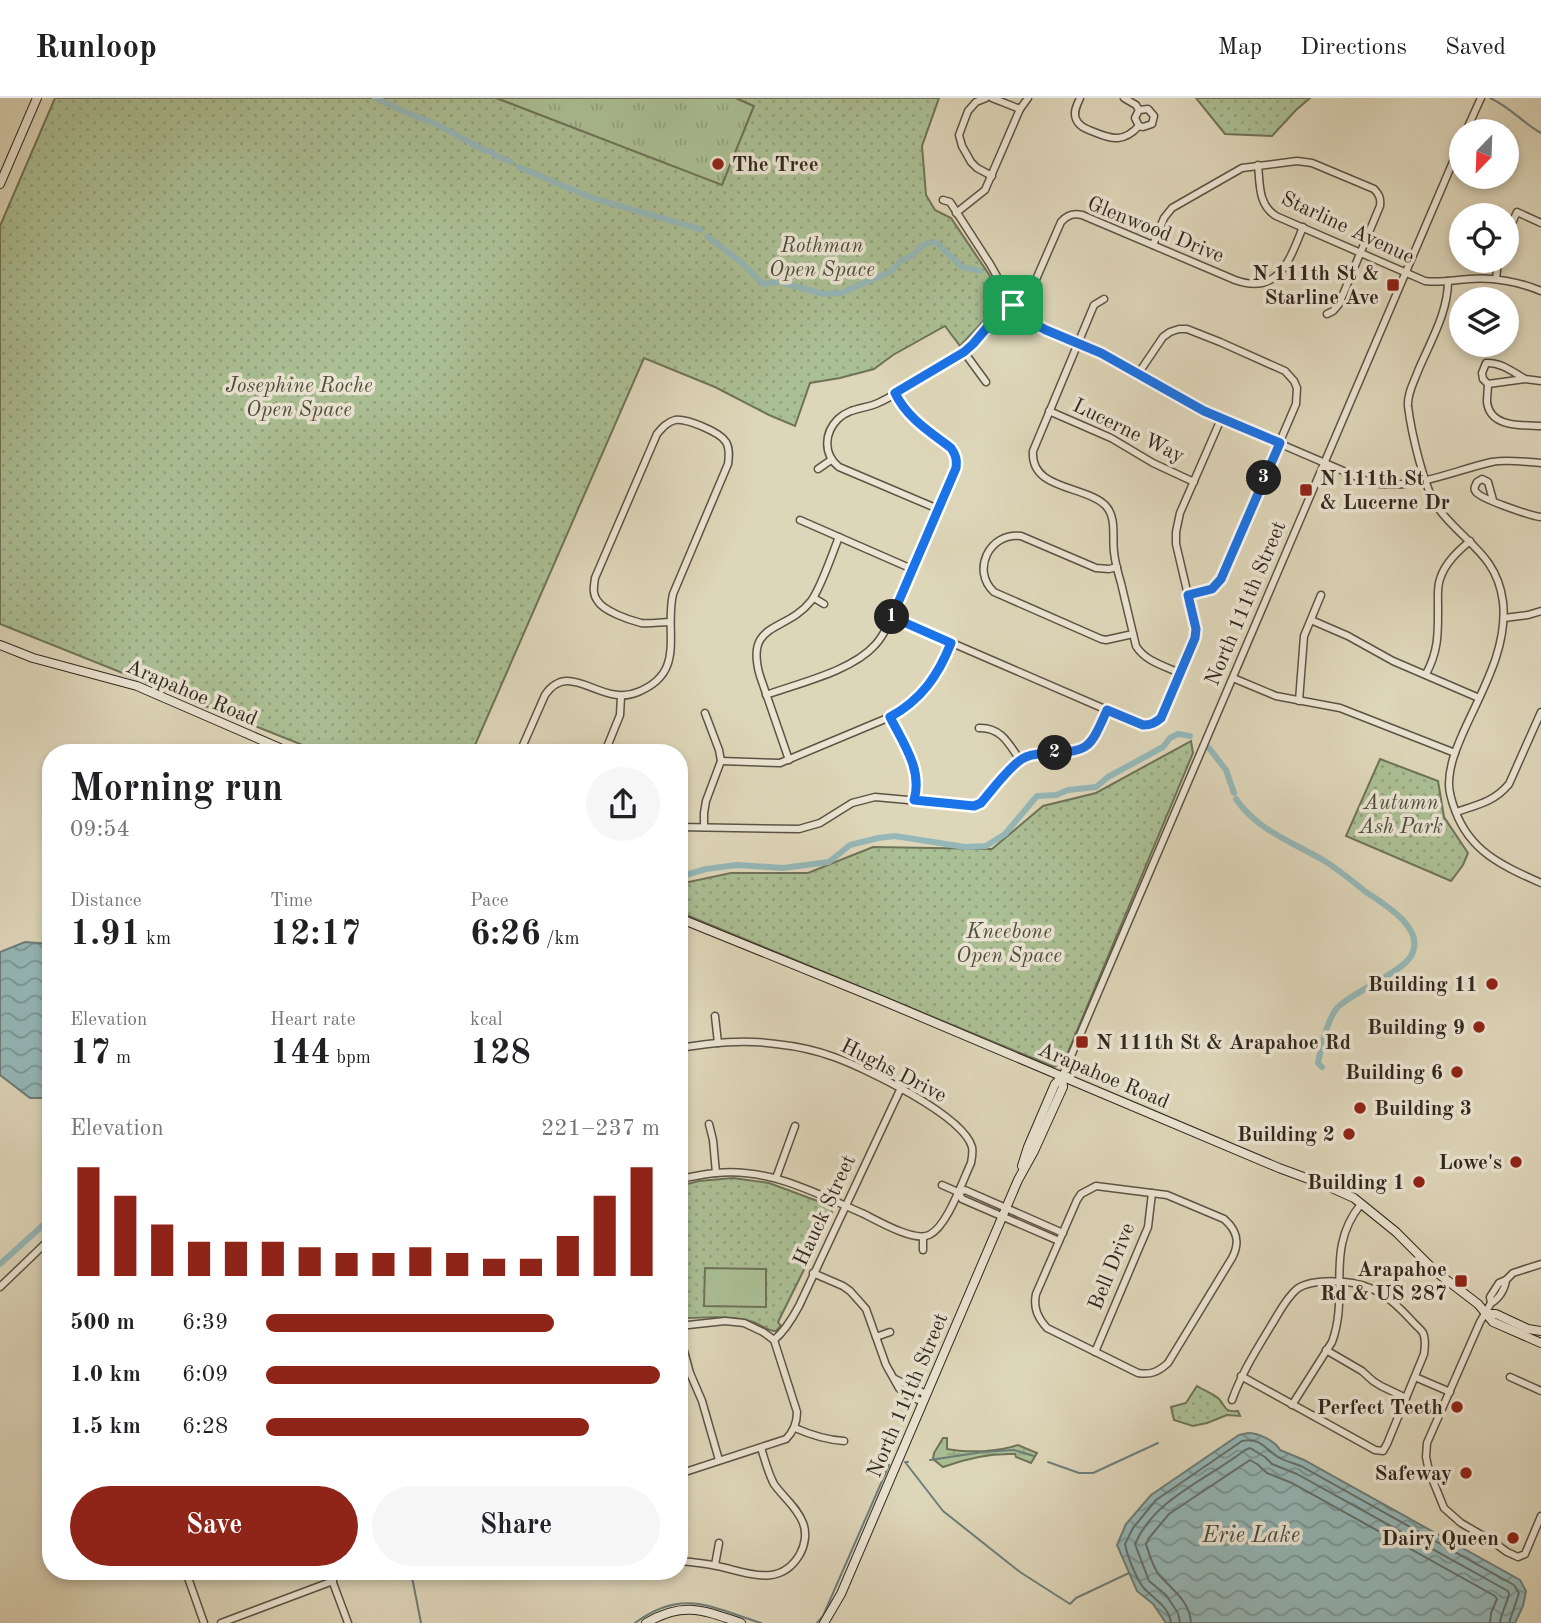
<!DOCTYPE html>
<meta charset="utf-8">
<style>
body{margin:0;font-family:"Old Standard TT",serif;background:#f6f6f6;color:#202124;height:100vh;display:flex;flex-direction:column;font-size:26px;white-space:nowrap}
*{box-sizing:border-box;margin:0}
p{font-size:23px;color:#757577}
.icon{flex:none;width:38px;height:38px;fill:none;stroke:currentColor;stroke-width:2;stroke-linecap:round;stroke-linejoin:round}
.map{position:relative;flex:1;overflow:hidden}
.side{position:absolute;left:42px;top:646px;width:646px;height:836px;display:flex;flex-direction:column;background:#fff;border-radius:28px;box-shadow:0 4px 10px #0003}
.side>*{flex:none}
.needle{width:46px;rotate:203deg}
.fabs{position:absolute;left:1449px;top:21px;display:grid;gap:14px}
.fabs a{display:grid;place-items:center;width:70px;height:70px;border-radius:50%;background:#fff;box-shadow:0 4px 10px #0003;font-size:35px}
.pin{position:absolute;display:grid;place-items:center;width:60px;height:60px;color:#fff;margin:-30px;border-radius:14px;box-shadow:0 4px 10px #0006}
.km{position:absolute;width:35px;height:35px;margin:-18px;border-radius:50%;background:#222;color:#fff;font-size:19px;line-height:35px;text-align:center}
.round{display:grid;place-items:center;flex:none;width:74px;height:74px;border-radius:37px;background:#f6f6f6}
.overview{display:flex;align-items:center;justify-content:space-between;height:119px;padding:0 28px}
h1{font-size:38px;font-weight:600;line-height:52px}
.stats{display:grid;grid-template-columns:repeat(3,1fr);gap:10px;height:119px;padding:7px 28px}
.stats div{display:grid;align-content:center}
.stats b{font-size:35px;font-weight:600}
.stats small{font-size:19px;font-weight:400}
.stats p{font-size:19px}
.chart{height:196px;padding:14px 28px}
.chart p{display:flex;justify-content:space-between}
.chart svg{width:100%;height:126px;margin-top:7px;stroke:#8f2418;stroke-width:6}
.action{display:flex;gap:14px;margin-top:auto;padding:14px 28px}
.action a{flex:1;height:80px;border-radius:42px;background:#8f2418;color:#fff;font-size:28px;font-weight:600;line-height:80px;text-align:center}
.action a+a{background:#f6f6f6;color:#202124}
ul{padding:0 28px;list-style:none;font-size:23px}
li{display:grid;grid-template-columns:112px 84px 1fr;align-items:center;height:52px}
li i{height:18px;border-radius:9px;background:#8f2418}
header{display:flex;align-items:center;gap:42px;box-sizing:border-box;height:98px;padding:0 35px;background:#fff;border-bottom:2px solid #e0e0e0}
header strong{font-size:33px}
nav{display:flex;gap:38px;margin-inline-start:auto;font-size:24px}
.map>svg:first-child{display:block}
</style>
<header>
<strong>Runloop</strong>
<nav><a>Map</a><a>Directions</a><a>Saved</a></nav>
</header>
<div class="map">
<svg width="1541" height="1525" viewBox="0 0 1541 1525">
<defs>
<pattern id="grass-tufts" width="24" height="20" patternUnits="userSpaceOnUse" patternTransform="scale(1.75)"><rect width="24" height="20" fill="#abbf94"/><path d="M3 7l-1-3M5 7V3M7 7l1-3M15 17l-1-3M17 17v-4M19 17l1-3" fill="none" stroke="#93a47f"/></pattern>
<pattern id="wetland-marsh" width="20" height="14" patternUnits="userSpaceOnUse" patternTransform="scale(1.75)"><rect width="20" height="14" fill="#abbf94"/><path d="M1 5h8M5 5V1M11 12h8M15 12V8" fill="none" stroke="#93a47f"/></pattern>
<pattern id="park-dots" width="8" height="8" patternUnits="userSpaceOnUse" patternTransform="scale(1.75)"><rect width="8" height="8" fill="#abbf94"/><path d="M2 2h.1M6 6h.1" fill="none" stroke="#93a47f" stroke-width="1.8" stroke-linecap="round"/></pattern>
<pattern id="water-waves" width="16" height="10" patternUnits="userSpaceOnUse" patternTransform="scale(1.75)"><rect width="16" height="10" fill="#95b7b7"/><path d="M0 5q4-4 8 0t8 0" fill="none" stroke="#7a9594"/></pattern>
</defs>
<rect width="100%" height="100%" fill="#ded6b9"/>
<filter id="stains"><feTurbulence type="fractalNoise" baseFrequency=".00286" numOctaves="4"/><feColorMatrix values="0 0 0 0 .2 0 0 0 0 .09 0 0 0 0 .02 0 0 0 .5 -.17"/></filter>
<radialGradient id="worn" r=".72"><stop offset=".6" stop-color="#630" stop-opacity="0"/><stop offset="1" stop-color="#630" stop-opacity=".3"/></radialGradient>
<path fill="url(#grass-tufts)" stroke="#6e7358" stroke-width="2" d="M496,0H736L754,8L722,88Z"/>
<path fill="url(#wetland-marsh)" stroke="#6e7358" stroke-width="2" d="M943,1340H947V1351C967,1355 999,1354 1018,1347L1037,1355L1031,1365L1016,1359L1015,1356C989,1355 967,1360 943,1369L933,1361L934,1355Z"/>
<g fill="url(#park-dots)" stroke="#6e7358" stroke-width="2">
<path d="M55,0H496L722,87L754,8L736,0H939L922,48L926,97L935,112L951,120L988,175L1004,202L1003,206L993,213L960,248L945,228L893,257L874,271L840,280L810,285L795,328L769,317L715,289L644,260L472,654H320L0,526V128Z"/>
<path d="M1196,0H1310L1296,12L1272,38L1225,36Z"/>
<path d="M1191,643L1193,655L1064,964L1054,969L679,814V786L731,775H808L873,749L992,751L1043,708L1096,695Z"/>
<path d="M1380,661L1438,683L1444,719L1468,755L1463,767L1451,783L1346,738Z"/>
<path d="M733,1080L769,1085L831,1108L832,1115L778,1224L781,1228L776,1233C766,1233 760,1225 750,1223C729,1217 705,1220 682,1220L679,1207V1088L699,1083Z"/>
<path d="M1197,1288C1203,1292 1214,1296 1219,1301C1227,1310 1223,1314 1238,1313L1240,1318L1227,1317L1207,1325L1193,1328L1174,1322L1171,1309L1186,1305Z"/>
</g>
<path fill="#abbf94" stroke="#6e7358" stroke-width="2" d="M705,1170L766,1171V1209L704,1208Z"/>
<g fill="url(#water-waves)" stroke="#6d7d79" stroke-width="2">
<path d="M25,844L51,846V1000H30L0,977V854Z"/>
<path d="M1248,1335C1259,1335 1275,1343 1280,1352L1304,1362L1520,1482L1526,1493L1523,1508L1515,1525H1166L1153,1506L1137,1493L1117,1447L1126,1426L1151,1397L1239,1337Z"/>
</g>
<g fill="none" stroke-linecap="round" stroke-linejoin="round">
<g stroke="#626f6a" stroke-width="2">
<path d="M1171,1525C1169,1508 1153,1501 1143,1489C1136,1480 1127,1457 1125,1446L1133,1430L1156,1402L1242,1343C1260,1339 1265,1351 1278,1359C1285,1363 1293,1365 1301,1368L1514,1487L1519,1495L1509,1525"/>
<path d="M1180,1525L1178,1515L1166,1497L1149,1483L1135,1446C1155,1400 1208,1381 1245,1352L1250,1350L1265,1359L1272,1366L1297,1376L1508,1493L1509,1496C1507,1506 1501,1515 1500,1525"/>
<path d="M1191,1525C1190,1504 1173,1492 1160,1478C1153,1470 1149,1456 1146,1446L1149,1440L1169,1416L1250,1362L1257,1366L1267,1375L1292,1385L1495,1498L1497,1501L1491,1515L1490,1525"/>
</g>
<g stroke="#6d7d79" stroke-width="2">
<path d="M1490,0C1509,8 1523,25 1541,35"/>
<path d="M930,1362L983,1354L1014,1352L1034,1358"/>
<path d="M908,1364H905L943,1413L1020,1474L1070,1506L1076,1500L1129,1475"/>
<path d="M1048,1364L1079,1375H1093L1158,1345"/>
<path d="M411,1474L421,1525"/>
<path d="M635,1525C682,1490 711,1509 761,1525"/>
<path d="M817,1525L823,1518L889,1367"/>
</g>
<g stroke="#95b7b7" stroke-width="6">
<path d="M375,0L405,14L436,26L486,53H491L494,57L511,64"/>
<path d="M519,69L592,100L696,130L700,132"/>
<path d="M708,139L740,163L763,186L780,184L823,196L841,195L890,174L902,162L913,157L923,147L933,144L937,145L962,169L980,173"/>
<path d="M1209,650L1226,672L1234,695"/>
<path d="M1236,701C1257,732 1292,744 1323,762C1338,771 1352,783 1366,794C1384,806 1427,831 1411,858C1405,869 1380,882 1368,889C1358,895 1346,901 1337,910C1327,922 1321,950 1318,965L1322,969"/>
<path d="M679,779L706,771L737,767L783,770L829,764L850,747L878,740L895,738L965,749L986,748L1005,736L1037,698L1056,697L1068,692L1096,689L1108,679L1163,649L1170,640L1178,636L1190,638"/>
<path d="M0,1166L51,1120"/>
</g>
<defs>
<g id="street">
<path d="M986,0L976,4L968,13L959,37L962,48L971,64L977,70L992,78"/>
<path d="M992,0L1020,11"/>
<path d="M1080,0C1077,7 1073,14 1076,21C1079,29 1087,31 1094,34C1113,42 1124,44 1139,28L1143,29L1152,26L1154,18L1148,11L1139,12L1135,20L1139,28"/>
<path d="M1124,0L1136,7L1139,12"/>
<path d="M1466,33L1481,0"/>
<path d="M1258,67C1260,86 1258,107 1276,118L1425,183C1440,185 1454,182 1469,181C1493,179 1520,184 1541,193"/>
<path d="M943,102L950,104L990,166L1013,207L1031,224L1046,232L1101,255L1204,313L1369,384C1411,394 1451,373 1492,364C1507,361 1525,364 1541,365"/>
<path d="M956,115L985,92L1020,11L1028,0"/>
<path d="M1507,136L1517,114L1541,125"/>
<path d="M1153,147L1164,120L1172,110L1242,70L1297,63L1312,65L1374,91C1379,96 1381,100 1380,108L1339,206L1333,213L1327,216"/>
<path d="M1496,181L1498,163"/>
<path d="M1448,183C1448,215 1430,244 1418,273C1414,284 1407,296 1408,308C1411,333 1424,391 1438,410C1463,444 1497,456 1503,504C1508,551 1481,594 1463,635C1456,651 1449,668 1449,686C1449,695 1452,704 1455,712C1470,754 1503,768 1541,785"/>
<path d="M1104,201L1094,207L1033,353C1030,392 1084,387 1105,407C1117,419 1112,438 1114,454C1115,464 1118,475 1121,485C1126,506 1131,527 1136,548C1145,563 1164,568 1180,575"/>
<path d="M964,254L986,284"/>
<path d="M1138,276L1163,239L1170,234L1179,231H1187L1220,244L1285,273L1294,283L1297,290L1296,306L1221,481L1212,490L1188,497"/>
<path d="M1525,281C1513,274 1501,264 1486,265L1482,275L1483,281L1488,286L1525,281L1541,283"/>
<path d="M1488,286C1488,291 1487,298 1487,304C1490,330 1522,327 1541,328"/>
<path d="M1049,313L1111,340L1153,365L1194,384"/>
<path d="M818,371L831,362"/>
<path d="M1493,402L1488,384L1482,381L1477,384C1475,389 1473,390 1476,394C1481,401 1531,418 1541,419"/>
<path d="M938,411L839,369C823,356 824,335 838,321C849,310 865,311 878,305C908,291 935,271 964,254C975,244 984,231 995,220C1008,208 1024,201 1034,186L1061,124C1067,117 1073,115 1082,117L1235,182C1279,198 1290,161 1303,129"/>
<path d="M800,422L912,471"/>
<path d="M1117,469L1109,471L1096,470L1021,438C989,434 971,473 994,494L1101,541L1106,542L1133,536"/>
<path d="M814,500L824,506"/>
<path d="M892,519L1107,612L1143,627C1156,628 1160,620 1165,609L1195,540L1196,531L1176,446V434L1180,415L1221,321"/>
<path d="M1504,520L1528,517L1541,513"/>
<path d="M1311,522L1348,538L1393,563L1479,600"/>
<path d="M1426,576C1439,552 1438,534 1438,508C1438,499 1437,489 1440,481C1445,465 1458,453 1470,443"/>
<path d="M1233,580L1276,598L1340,610L1455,655"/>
<path d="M766,597C799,585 852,573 875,547C883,539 887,529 892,519L956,370C957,362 956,357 951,350C930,334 907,320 895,295"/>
<path d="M1299,603L1304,538L1321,497"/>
<path d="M890,619C903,645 923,673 914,702"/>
<path d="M979,630C1001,629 1009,646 1020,662"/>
<path d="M520,654L545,597C570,560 601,610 638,594C687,574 664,535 673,496L728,366C729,359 730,351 726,344C720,334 686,320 675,322C667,324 662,330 657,336L595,480C594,488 592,495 597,502C603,513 629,522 641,525C650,526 661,524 670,524"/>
<path d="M605,654L620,617L621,598"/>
<path d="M789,662L760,578C744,523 786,535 811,503C821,490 832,456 839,439"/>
<path d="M721,663L780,665L890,619L913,604L925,593L944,563L951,545"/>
<path d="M1456,714C1477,707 1494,704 1509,686L1541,614"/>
<path d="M704,728V715L706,703L721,663L719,652L705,615"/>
<path d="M679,729L799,731L820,725L852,705L875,699L974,708L981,705L1023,660C1043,652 1078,661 1092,643C1099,635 1102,622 1107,612"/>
<path d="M715,918L718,945"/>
<path d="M679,950C711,945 743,941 776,946C795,948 815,952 834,959C865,970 963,1017 972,1049C973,1054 972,1060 971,1065C962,1084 947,1129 929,1137C914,1144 878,1123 864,1116C818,1096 768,1069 716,1075C704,1076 691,1079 679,1081"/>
<path d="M1062,979L1461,45"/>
<path d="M709,1026L713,1042L716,1075"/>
<path d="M776,1080L795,1028"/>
<path d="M942,1087L958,1094L962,1101L1059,1143"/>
<path d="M1096,1088L1167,1097L1224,1121C1238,1133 1240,1145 1232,1160L1168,1265C1158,1274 1151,1277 1138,1275L1047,1230C1038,1220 1033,1210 1036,1196L1077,1102L1081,1096Z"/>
<path d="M958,1094L965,1092L1063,1135"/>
<path d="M923,1152V1139"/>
<path d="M1541,1166L1513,1175L1506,1182L1499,1185L1490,1199L1491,1205L1480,1224L1427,1345L1426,1359L1429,1373L1444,1410L1461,1425L1492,1443L1507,1454L1518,1459L1525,1456L1541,1418"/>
<path d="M813,1175L843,1188L850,1193L859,1203L866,1211L886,1267L899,1290L907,1297L923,1304"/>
<path d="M0,1189L51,1140"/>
<path d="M1491,1205C1499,1201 1505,1191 1506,1182"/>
<path d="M679,1228L725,1223L744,1225L763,1234L774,1242L797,1314C797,1325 794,1333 786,1341L679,1376"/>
<path d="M679,1235L690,1275L702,1303L719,1362"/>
<path d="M876,1239L890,1234"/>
<path d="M774,1242C785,1233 792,1221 799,1208L900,992"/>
<path d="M1326,1252L1362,1273L1373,1283L1381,1288L1406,1300"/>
<path d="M1095,1254L1148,1129L1152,1095"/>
<path d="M1415,1279L1450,1294"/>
<path d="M1510,1279L1541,1293"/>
<path d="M895,1281L926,1296"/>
<path d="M1232,1302C1242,1274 1257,1251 1272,1226C1279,1215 1286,1200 1297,1191C1313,1180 1353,1182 1370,1190C1387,1197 1400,1210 1412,1223C1415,1227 1421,1231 1423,1235C1426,1241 1425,1249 1424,1256L1387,1346L1383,1353L1375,1352L1241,1278"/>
<path d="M1292,1307L1332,1244C1350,1195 1324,1152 1361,1106"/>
<path d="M795,1330C811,1337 826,1342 844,1343"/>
<path d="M679,1463C692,1464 704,1465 717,1468C747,1474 780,1491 800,1456C805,1447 807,1435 803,1425C797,1409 783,1399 774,1386C768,1375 765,1362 761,1350"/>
<path d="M715,1467L719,1445"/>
<path d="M186,1474L204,1525"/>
<path d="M329,1474L348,1525"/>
<path d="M221,1525L333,1483"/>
</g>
<g id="secondary">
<path d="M0,86L37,0"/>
<path d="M0,547L33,560L137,588L289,654"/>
<path d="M679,820L881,902L1279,1070L1325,1087L1354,1100L1396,1134L1435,1173L1478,1206L1493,1224L1541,1245"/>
<path d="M1022,1068L1028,1049L1055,986L1062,979"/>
<path d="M1485,1216H1496L1528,1231L1541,1233"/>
<path d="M646,1525C683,1503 703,1512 741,1525"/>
<path d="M824,1525L841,1496L1018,1082L1034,1053L1063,989L1062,979"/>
</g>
</defs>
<use href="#street" stroke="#5c5344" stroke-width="9"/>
<use href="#secondary" stroke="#30271d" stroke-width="10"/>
<use href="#street" stroke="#eae4d2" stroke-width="6"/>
<use href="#secondary" stroke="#eae4d2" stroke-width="8"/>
</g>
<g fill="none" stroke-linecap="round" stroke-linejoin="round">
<defs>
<path id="route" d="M1013,207L1031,224L1046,232L1101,255L1204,313L1280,345L1221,481L1212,491L1188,497L1196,531L1195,540L1161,620C1155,625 1151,627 1143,627L1107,612C1088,655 1089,652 1043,656C1035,656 1028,657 1022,661C1009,669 992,692 981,705L974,708L914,702C923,672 903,645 890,619C921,602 938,578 951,545L892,519L956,370C957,362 956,357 951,350C930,334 907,320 895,295L964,254L973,246L996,219Z"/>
</defs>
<use href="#route" stroke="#fff" stroke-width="14"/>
<use href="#route" stroke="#1a73e8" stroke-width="9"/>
</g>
<g fill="#8f2418" stroke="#eae4d2" stroke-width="2.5">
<circle cx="718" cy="66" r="7"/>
<rect x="1386" y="180" width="14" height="14" rx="3.5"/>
<rect x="1299" y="385" width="14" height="14" rx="3.5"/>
<circle cx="1492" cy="886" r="7"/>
<circle cx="1479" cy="929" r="7"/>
<rect x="1075" y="937" width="14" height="14" rx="3.5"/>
<circle cx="1457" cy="974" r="7"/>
<circle cx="1360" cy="1010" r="7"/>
<circle cx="1349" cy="1036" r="7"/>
<circle cx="1516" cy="1064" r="7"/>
<circle cx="1419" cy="1084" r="7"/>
<rect x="1454" y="1176" width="14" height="14" rx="3.5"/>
<circle cx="1457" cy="1309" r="7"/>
<circle cx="1466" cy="1375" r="7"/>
<circle cx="1513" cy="1440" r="7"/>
</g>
<g text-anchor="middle" stroke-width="7" stroke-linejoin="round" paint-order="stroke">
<g font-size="21" font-weight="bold" fill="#30271d" stroke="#eae4d2" text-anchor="end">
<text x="732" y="73" text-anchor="start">The Tree</text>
<text x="1379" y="182">N 111th St &amp;<tspan x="1379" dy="24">Starline Ave</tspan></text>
<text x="1320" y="387" text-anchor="start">N 111th St<tspan x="1320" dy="24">&amp; Lucerne Dr</tspan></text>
<text x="1478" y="893">Building 11</text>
<text x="1465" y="936">Building 9</text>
<text x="1096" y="951" text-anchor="start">N 111th St &amp; Arapahoe Rd</text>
<text x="1443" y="981">Building 6</text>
<text x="1374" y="1017" text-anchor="start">Building 3</text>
<text x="1335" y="1043">Building 2</text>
<text x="1502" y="1071">Lowe's</text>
<text x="1405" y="1091">Building 1</text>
<text x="1447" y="1178">Arapahoe<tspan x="1447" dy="24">Rd &amp; US 287</tspan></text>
<text x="1443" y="1316">Perfect Teeth</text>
<text x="1452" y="1382">Safeway</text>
<text x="1499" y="1447">Dairy Queen</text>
</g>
<g font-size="21" fill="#30271d" stroke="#eae4d2">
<text transform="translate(1348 129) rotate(25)" y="7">Starline Avenue</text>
<text transform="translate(1156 131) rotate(22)" y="7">Glenwood Drive</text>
<text transform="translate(1129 332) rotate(26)" y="7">Lucerne Way</text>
<text transform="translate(1245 505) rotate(-67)" y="7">North 111th Street</text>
<text transform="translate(192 594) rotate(23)" y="7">Arapahoe Road</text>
<text transform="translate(894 972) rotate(27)" y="7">Hughs Drive</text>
<text transform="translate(1104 977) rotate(23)" y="7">Arapahoe Road</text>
<text transform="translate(824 1112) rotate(-65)" y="7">Hauck Street</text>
<text transform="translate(1111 1168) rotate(-68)" y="7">Bell Drive</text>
<text transform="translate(907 1297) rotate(-67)" y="7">North 111th Street</text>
</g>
<g font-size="21" font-style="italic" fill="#4f4d3b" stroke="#eae4d2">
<text x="822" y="154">Rothman<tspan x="822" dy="24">Open Space</tspan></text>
<text x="299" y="294">Josephine Roche<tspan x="299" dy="24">Open Space</tspan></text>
<text x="1401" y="711">Autumn<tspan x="1401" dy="24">Ash Park</tspan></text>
<text x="1009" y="840">Kneebone<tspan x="1009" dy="24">Open Space</tspan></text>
</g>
<g font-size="23" font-style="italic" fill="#494b44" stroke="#eae4d2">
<text x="1251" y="1444">Erie Lake</text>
</g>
</g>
<rect width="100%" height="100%" filter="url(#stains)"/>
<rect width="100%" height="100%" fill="url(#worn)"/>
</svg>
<div class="fabs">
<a><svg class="needle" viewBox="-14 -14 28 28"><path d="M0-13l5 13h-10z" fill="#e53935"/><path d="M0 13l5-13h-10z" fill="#757577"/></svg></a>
<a><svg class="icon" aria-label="locate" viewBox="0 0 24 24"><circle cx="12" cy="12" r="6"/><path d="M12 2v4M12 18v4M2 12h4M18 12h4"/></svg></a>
<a><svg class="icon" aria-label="layers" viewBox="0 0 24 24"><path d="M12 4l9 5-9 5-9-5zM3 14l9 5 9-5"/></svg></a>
</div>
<div class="pin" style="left:1013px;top:207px;background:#1e9e55"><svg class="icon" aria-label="arrive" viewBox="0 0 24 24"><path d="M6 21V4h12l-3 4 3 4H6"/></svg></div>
<b class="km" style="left:892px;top:519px">1</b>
<b class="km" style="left:1055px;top:655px">2</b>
<b class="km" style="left:1264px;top:380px">3</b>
<section class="side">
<div class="overview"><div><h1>Morning run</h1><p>09:54</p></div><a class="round"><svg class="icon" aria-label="share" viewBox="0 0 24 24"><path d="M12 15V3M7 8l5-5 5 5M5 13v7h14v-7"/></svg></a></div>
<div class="stats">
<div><p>Distance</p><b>1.91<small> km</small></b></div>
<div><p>Time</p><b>12:17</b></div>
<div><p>Pace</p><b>6:26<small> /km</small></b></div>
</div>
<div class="stats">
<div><p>Elevation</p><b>17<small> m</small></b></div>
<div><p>Heart rate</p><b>144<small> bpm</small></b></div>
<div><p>kcal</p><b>128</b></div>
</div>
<div class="chart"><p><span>Elevation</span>221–237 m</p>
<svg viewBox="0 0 160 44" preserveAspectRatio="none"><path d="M5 44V6M15 44V16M25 44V26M35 44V32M45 44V32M55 44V32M65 44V34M75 44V36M85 44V36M95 44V34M105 44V36M115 44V38M125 44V38M135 44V30M145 44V16M155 44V6"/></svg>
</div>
<ul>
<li><b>500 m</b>6:39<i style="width:73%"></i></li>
<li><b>1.0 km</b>6:09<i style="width:100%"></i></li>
<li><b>1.5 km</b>6:28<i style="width:82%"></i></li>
</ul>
<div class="action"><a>Save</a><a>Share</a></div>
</section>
</div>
